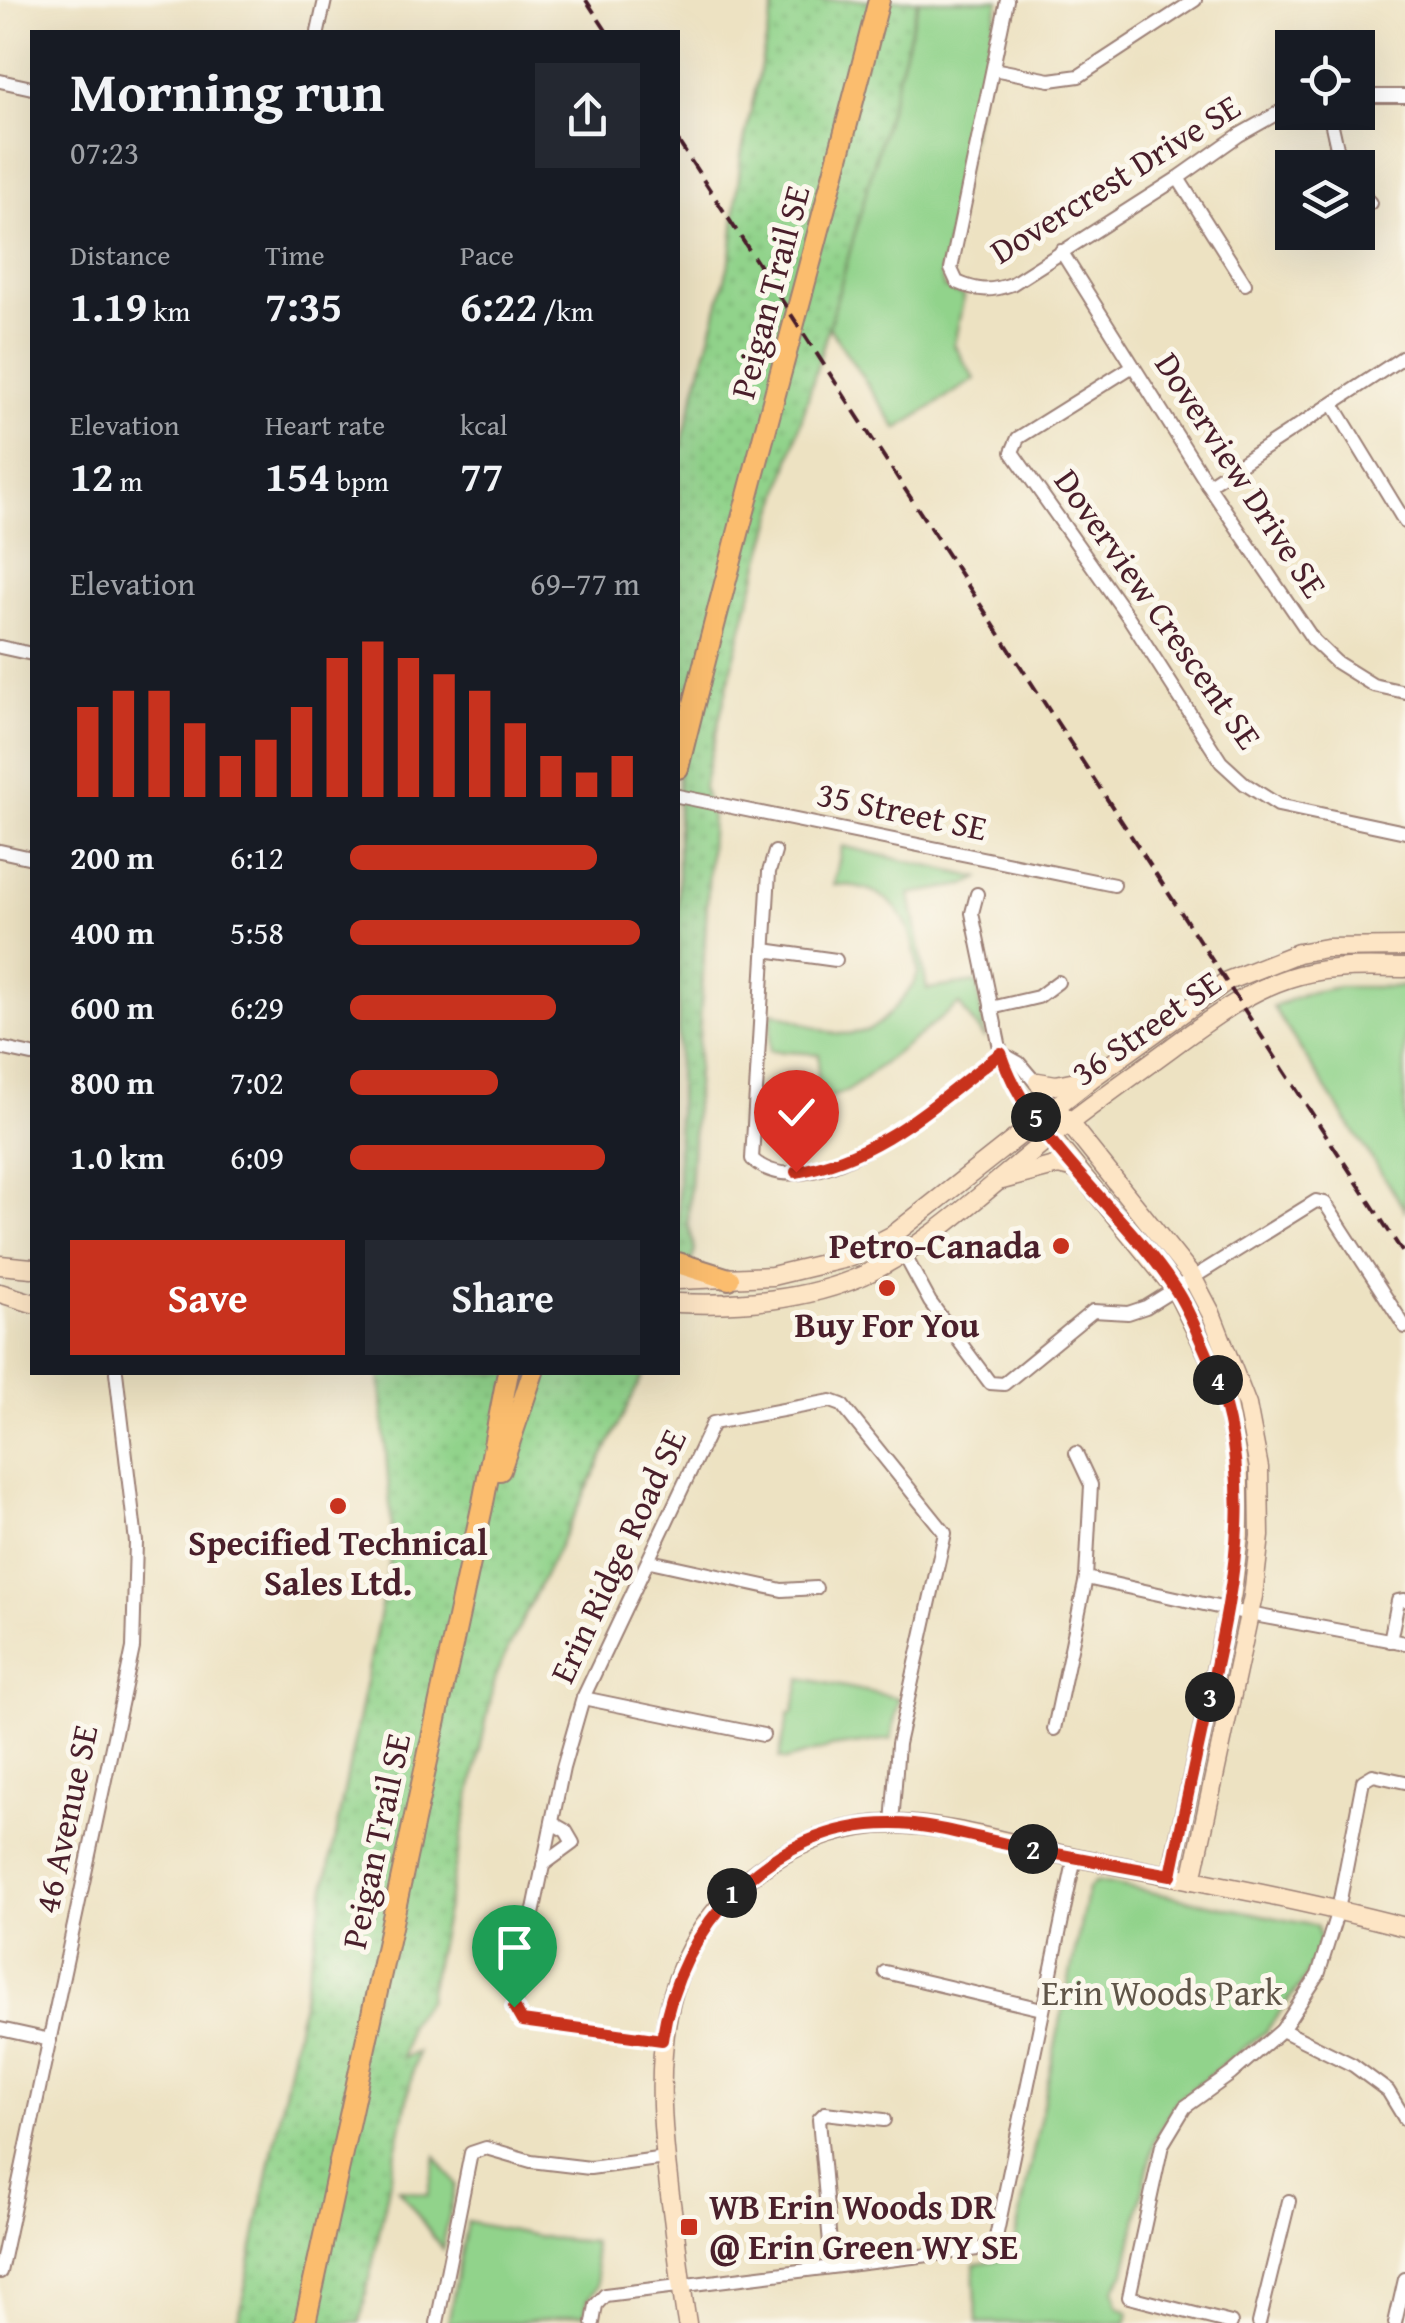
<!DOCTYPE html>
<meta charset="utf-8">
<style>
body{margin:0;font-family:"Gentium Book Plus",serif;background:#242831;color:#f1f3f6;height:100vh;display:flex;flex-direction:column;font-size:38px;white-space:nowrap}
*{box-sizing:border-box;margin:0}
p{font-size:32px;color:#9ea1a6}
.icon{flex:none;width:55px;height:55px;fill:none;stroke:currentColor;stroke-width:2;stroke-linecap:round;stroke-linejoin:round}
.map{position:relative;flex:1;overflow:hidden}
.drawer{position:absolute;left:30px;top:30px;width:650px;height:1345px;display:flex;flex-direction:column;background:#171b24;border-radius:0px;box-shadow:0 10px 40px #0002}
.drawer>*{flex:none}
.tools{position:absolute;left:1275px;top:30px;display:grid;gap:20px}
.tools a{display:grid;place-items:center;width:100px;height:100px;border-radius:0px;background:#171b24;box-shadow:0 10px 40px #0002;font-size:50px}
.pin{position:absolute;display:grid;place-items:center;width:85px;height:85px;color:#fff;margin:-102px -42px;border-radius:50% 50% 50% 0;rotate:-45deg;box-shadow:0 0 10px #0007}
.pin .icon{rotate:45deg}
.km{position:absolute;width:50px;height:50px;margin:-25px;border-radius:50%;background:#222;color:#fff;font-size:28px;line-height:50px;text-align:center}
.round{display:grid;place-items:center;flex:none;width:105px;height:105px;border-radius:0px;background:#242831}
.head{display:flex;align-items:center;justify-content:space-between;height:170px;padding:0 40px}
h1{font-size:55px;font-weight:700;line-height:75px}
.stats{display:grid;grid-template-columns:repeat(3,1fr);gap:15px;height:170px;padding:10px 40px}
.stats div{display:grid;align-content:center}
.stats b{font-size:42px;font-weight:700}
.stats small{font-size:28px;font-weight:400}
.stats p{font-size:28px}
.chart{height:280px;padding:20px 40px}
.chart p{display:flex;justify-content:space-between}
.chart svg{width:100%;height:180px;margin-top:10px;stroke:#c8321e;stroke-width:6}
.primary-button{display:flex;gap:20px;margin-top:auto;padding:20px 40px}
.primary-button a{flex:1;height:115px;border-radius:0px;background:#c8321e;color:#fff;font-size:40px;font-weight:700;line-height:115px;text-align:center}
.primary-button a+a{background:#242831;color:#f1f3f6}
ul{padding:0 40px;list-style:none;font-size:32px}
li{display:grid;grid-template-columns:160px 120px 1fr;align-items:center;height:75px}
li i{height:25px;border-radius:12px;background:#c8321e}
.map>svg:first-child{display:block}
</style>
<div class="map">
<svg width="1405" height="2323" viewBox="0 0 1405 2323">
<defs>
<pattern id="grass-dots" width="8" height="8" patternUnits="userSpaceOnUse" patternTransform="scale(2.5)"><rect width="8" height="8" fill="#91d38b"/><path d="M2 2h.1M6 6h.1" fill="none" stroke="#7fb578" stroke-width="1.8" stroke-linecap="round"/></pattern>
</defs>
<rect width="100%" height="100%" fill="#fbf7ec"/>
<filter id="ink" filterUnits="userSpaceOnUse"><feTurbulence type="fractalNoise" baseFrequency=".01" numOctaves="2"/><feDisplacementMap in="SourceGraphic" scale="20" xChannelSelector="R" yChannelSelector="G"/><feConvolveMatrix kernelMatrix="1 2 1 2 8 2 1 2 1" color-interpolation-filters="sRGB"/></filter>
<filter id="wash" filterUnits="userSpaceOnUse"><feTurbulence type="fractalNoise" baseFrequency=".0048" numOctaves="4" result="noise"/><feDisplacementMap in="SourceGraphic" scale="40" xChannelSelector="R" yChannelSelector="G"/><feGaussianBlur stdDeviation="2.25" result="paint"/><feColorMatrix in="noise" values="0 0 0 0 0 0 0 0 0 0 0 0 0 0 0 0 0 1.4 0 .05"/><feComposite in="paint" operator="in"/></filter>
<g filter="url(#wash)">
<rect width="100%" height="100%" fill="#ede2c2"/>
<g fill="url(#grass-dots)" stroke="#6e795b" stroke-width="2.5">
<path d="M775,0H918C869,200 807,396 751,595C733,658 719,723 703,787L712,818L688,1222L695,1251L678,1297V457L731,256L741,156Z"/>
<path d="M380,1373H644L496,1674L427,2001L409,2023L402,2058L417,2052L360,2323H238L393,1546Z"/>
</g>
<g fill="#91d38b" stroke="#6e795b" stroke-width="2.5">
<path d="M919,0H999L941,276L944,288L964,296L954,345L975,379L897,429L829,327Z"/>
<path d="M842,846L979,878L965,885L910,894L927,989L977,982L985,1039L959,1004L848,1091L816,1102L819,1054L769,1051L772,1012C789,1016 826,1033 837,1034C846,1034 860,1033 868,1030C882,1025 915,988 918,973C919,967 915,956 914,950C907,907 878,883 834,885Z"/>
<path d="M1338,987H1405V1210L1273,1007L1306,993Z"/>
<path d="M801,1678L899,1698L891,1739L832,1747L786,1760L779,1758L789,1713H793Z"/>
<path d="M1096,1881L1317,1926L1320,1940L1306,1977L1266,2031L1177,2100L1154,2140L1125,2272L1114,2289L1118,2306L1129,2312L1126,2323H977L974,2265L1011,2258L1088,1889Z"/>
<path d="M436,2156L456,2184L442,2249L399,2189L428,2195Z"/>
<path d="M467,2222L548,2238L592,2242L598,2286L587,2301L585,2314L513,2323H448Z"/>
</g>
</g>
<g filter="url(#ink)">
<g fill="none" stroke-linecap="round" stroke-linejoin="round">
<defs>
<g id="street">
<path d="M1007,0L951,269L957,282C977,291 990,292 1012,284L1178,178L1239,135L1292,105"/>
<path d="M318,32L325,0"/>
<path d="M993,69L1050,80L1079,76L1195,0"/>
<path d="M0,81L32,88"/>
<path d="M1358,96H1405"/>
<path d="M1329,112L1337,148L1346,168"/>
<path d="M1178,178L1245,284"/>
<path d="M1358,187L1370,203"/>
<path d="M1061,251L1208,485L1314,641L1336,662L1373,685L1405,692"/>
<path d="M1133,366L1018,438L1012,452L1129,618L1221,762L1245,784L1278,805L1405,832"/>
<path d="M1333,404L1405,522"/>
<path d="M1208,485L1405,356"/>
<path d="M0,647L32,654"/>
<path d="M678,796L1114,885"/>
<path d="M0,851L32,858"/>
<path d="M775,852L769,872L752,1159C813,1216 952,1090 1001,1053"/>
<path d="M977,894L972,913L1001,1053L1007,1072L1039,1121"/>
<path d="M764,950L836,960"/>
<path d="M991,1008L1038,997L1058,982"/>
<path d="M0,1048L32,1055"/>
<path d="M1001,1053L1019,1063L1057,1108"/>
<path d="M904,1254L930,1302L990,1383L1004,1384L1093,1311L1128,1313L1146,1307L1316,1201L1325,1203L1405,1327"/>
<path d="M650,1561L782,1590L816,1588"/>
<path d="M1086,1578L1249,1614L1405,1643"/>
<path d="M1390,1641L1398,1601L1405,1600"/>
<path d="M583,1698L763,1735"/>
<path d="M1054,1729L1086,1578L1091,1485L1076,1453"/>
<path d="M543,1865L573,1843L566,1831L552,1823"/>
<path d="M885,1972L1042,2009"/>
<path d="M0,2029L50,2040"/>
<path d="M1282,2030L1353,2065L1388,2091L1405,2119"/>
<path d="M662,2040L522,2021L514,2007L563,1768L583,1698L713,1423L831,1401L842,1405L945,1533L898,1744L892,1824"/>
<path d="M832,2266L819,2119L825,2113L884,2120"/>
<path d="M0,2272L133,1648L136,1542L116,1372"/>
<path d="M437,2323L471,2153L486,2148L531,2161L590,2168L665,2158"/>
<path d="M593,2323L596,2305L605,2295L994,2247L1075,1857"/>
<path d="M1231,2323L1129,2297L1162,2145L1185,2107L1231,2074L1282,2030L1318,1975L1338,1910L1363,1781L1373,1775L1405,1782"/>
<path d="M1259,2323L1289,2201"/>
<path d="M1395,2323L1405,2279"/>
</g>
<g id="secondary">
<path d="M1038,1082L1056,1085L1091,1078"/>
<path d="M1057,1108L1192,1277L1211,1313L1247,1405L1259,1468L1260,1536L1253,1596L1192,1880"/>
<path d="M1046,1131L1175,1289L1211,1361L1227,1405L1239,1469V1536L1232,1593L1171,1875"/>
<path d="M1002,1180L1058,1165L1076,1169"/>
<path d="M0,1265L32,1268"/>
<path d="M678,1280L772,1276L851,1257L893,1235L1092,1078L1227,981L1298,953L1326,948L1405,947"/>
<path d="M0,1293L32,1303"/>
<path d="M678,1303C738,1306 808,1300 864,1275C931,1244 984,1191 1041,1145C1082,1111 1126,1081 1168,1050C1209,1020 1250,988 1299,975C1334,966 1369,967 1405,968"/>
<path d="M687,2323C680,2283 677,2243 671,2203C654,2073 647,1943 771,1862C806,1839 850,1824 892,1824C951,1824 1020,1847 1079,1858C1188,1879 1297,1899 1405,1927"/>
</g>
<g id="primary">
<path d="M678,768C741,511 814,256 879,0"/>
<path d="M678,1263L729,1279"/>
<path d="M500,1470L533,1372"/>
<path d="M305,2323L483,1503L508,1372"/>
</g>
</defs>
<use href="#street" stroke="#9c8076" stroke-width="16"/>
<use href="#secondary" stroke="#9c8076" stroke-width="21"/>
<use href="#primary" stroke="#9c8076" stroke-width="24"/>
<use href="#street" stroke="#fff" stroke-width="12"/>
<use href="#secondary" stroke="#fde5c5" stroke-width="18"/>
<use href="#primary" stroke="#fbbd6e" stroke-width="20"/>
<g stroke="#4a1f2b" stroke-width="4" stroke-dasharray="15 8" stroke-linecap="butt">
<path d="M586,0L607,32"/>
<path d="M678,141L1405,1256"/>
</g>
</g>
</g>
<g fill="none" stroke-linecap="round" stroke-linejoin="round" filter="url(#ink)">
<defs>
<path id="route" d="M514,2007L522,2021L662,2040C679,1926 770,1823 893,1824C930,1824 969,1836 1006,1844C1061,1855 1116,1865 1171,1875C1183,1816 1196,1757 1209,1698C1237,1573 1259,1464 1202,1343C1194,1325 1186,1305 1175,1289C1124,1210 1031,1144 1001,1053C933,1104 883,1156 796,1172"/>
</defs>
<use href="#route" stroke="#fff" stroke-width="20"/>
<use href="#route" stroke="#c8321e" stroke-width="12"/>
</g>
<g fill="#c8321e" stroke="#fbf7ec" stroke-width="4">
<circle cx="1061" cy="1246" r="10"/>
<circle cx="887" cy="1288" r="10"/>
<circle cx="338" cy="1506" r="10"/>
<rect x="679" y="2217" width="20" height="20" rx="5"/>
</g>
<g text-anchor="middle" stroke-width="10" stroke-linejoin="round" paint-order="stroke">
<g font-size="35" fill="#4a1f2b" stroke="#fbf7ec">
<text transform="translate(1115 179) rotate(-32)" y="12">Dovercrest Drive SE</text>
<text transform="translate(770 292) rotate(-75)" y="12">Peigan Trail SE</text>
<text transform="translate(1241 475) rotate(57)" y="12">Doverview Drive SE</text>
<text transform="translate(1158 609) rotate(55)" y="12">Doverview Crescent SE</text>
<text transform="translate(902 811) rotate(12)" y="12">35 Street SE</text>
<text transform="translate(1146 1028) rotate(-35)" y="12">36 Street SE</text>
<text transform="translate(618 1556) rotate(-65)" y="12">Erin Ridge Road SE</text>
<text transform="translate(66 1819) rotate(-78)" y="12">46 Avenue SE</text>
<text transform="translate(376 1841) rotate(-78)" y="12">Peigan Trail SE</text>
</g>
<g font-size="35" font-weight="bold" fill="#4a1f2b" stroke="#fbf7ec">
<text x="1041" y="1258" text-anchor="end">Petro-Canada</text>
<text x="887" y="1337">Buy For You</text>
<text x="338" y="1555">Specified Technical<tspan x="338" dy="40">Sales Ltd.</tspan></text>
<text x="709" y="2219" text-anchor="start">WB Erin Woods DR<tspan x="709" dy="40">@ Erin Green WY SE</tspan></text>
</g>
<g font-size="35" fill="#5f5548" stroke="#fbf7ec">
<text x="1162" y="2005">Erin Woods Park</text>
</g>
</g>
</svg>
<div class="tools">
<a><svg class="icon" aria-label="locate" viewBox="0 0 24 24"><circle cx="12" cy="12" r="6"/><path d="M12 2v4M12 18v4M2 12h4M18 12h4"/></svg></a>
<a><svg class="icon" aria-label="layers" viewBox="0 0 24 24"><path d="M12 4l9 5-9 5-9-5zM3 14l9 5 9-5"/></svg></a>
</div>
<div class="pin" style="left:514px;top:2007px;background:#1e9e55"><svg class="icon" aria-label="arrive" viewBox="0 0 24 24"><path d="M6 21V4h12l-3 4 3 4H6"/></svg></div>
<div class="pin" style="left:796px;top:1172px;background:#d93025"><svg class="icon" aria-label="check" viewBox="0 0 24 24"><path d="M5 12l5 5 9-10"/></svg></div>
<b class="km" style="left:732px;top:1893px">1</b>
<b class="km" style="left:1033px;top:1849px">2</b>
<b class="km" style="left:1210px;top:1697px">3</b>
<b class="km" style="left:1218px;top:1380px">4</b>
<b class="km" style="left:1036px;top:1117px">5</b>
<section class="drawer">
<div class="head"><div><h1>Morning run</h1><p>07:23</p></div><a class="round"><svg class="icon" aria-label="share" viewBox="0 0 24 24"><path d="M12 15V3M7 8l5-5 5 5M5 13v7h14v-7"/></svg></a></div>
<div class="stats">
<div><p>Distance</p><b>1.19<small> km</small></b></div>
<div><p>Time</p><b>7:35</b></div>
<div><p>Pace</p><b>6:22<small> /km</small></b></div>
</div>
<div class="stats">
<div><p>Elevation</p><b>12<small> m</small></b></div>
<div><p>Heart rate</p><b>154<small> bpm</small></b></div>
<div><p>kcal</p><b>77</b></div>
</div>
<div class="chart"><p><span>Elevation</span>69–77 m</p>
<svg viewBox="0 0 160 44" preserveAspectRatio="none"><path d="M5 44V22M15 44V18M25 44V18M35 44V26M45 44V34M55 44V30M65 44V22M75 44V10M85 44V6M95 44V10M105 44V14M115 44V18M125 44V26M135 44V34M145 44V38M155 44V34"/></svg>
</div>
<ul>
<li><b>200 m</b>6:12<i style="width:85%"></i></li>
<li><b>400 m</b>5:58<i style="width:100%"></i></li>
<li><b>600 m</b>6:29<i style="width:71%"></i></li>
<li><b>800 m</b>7:02<i style="width:51%"></i></li>
<li><b>1.0 km</b>6:09<i style="width:88%"></i></li>
</ul>
<div class="primary-button"><a>Save</a><a>Share</a></div>
</section>
</div>
